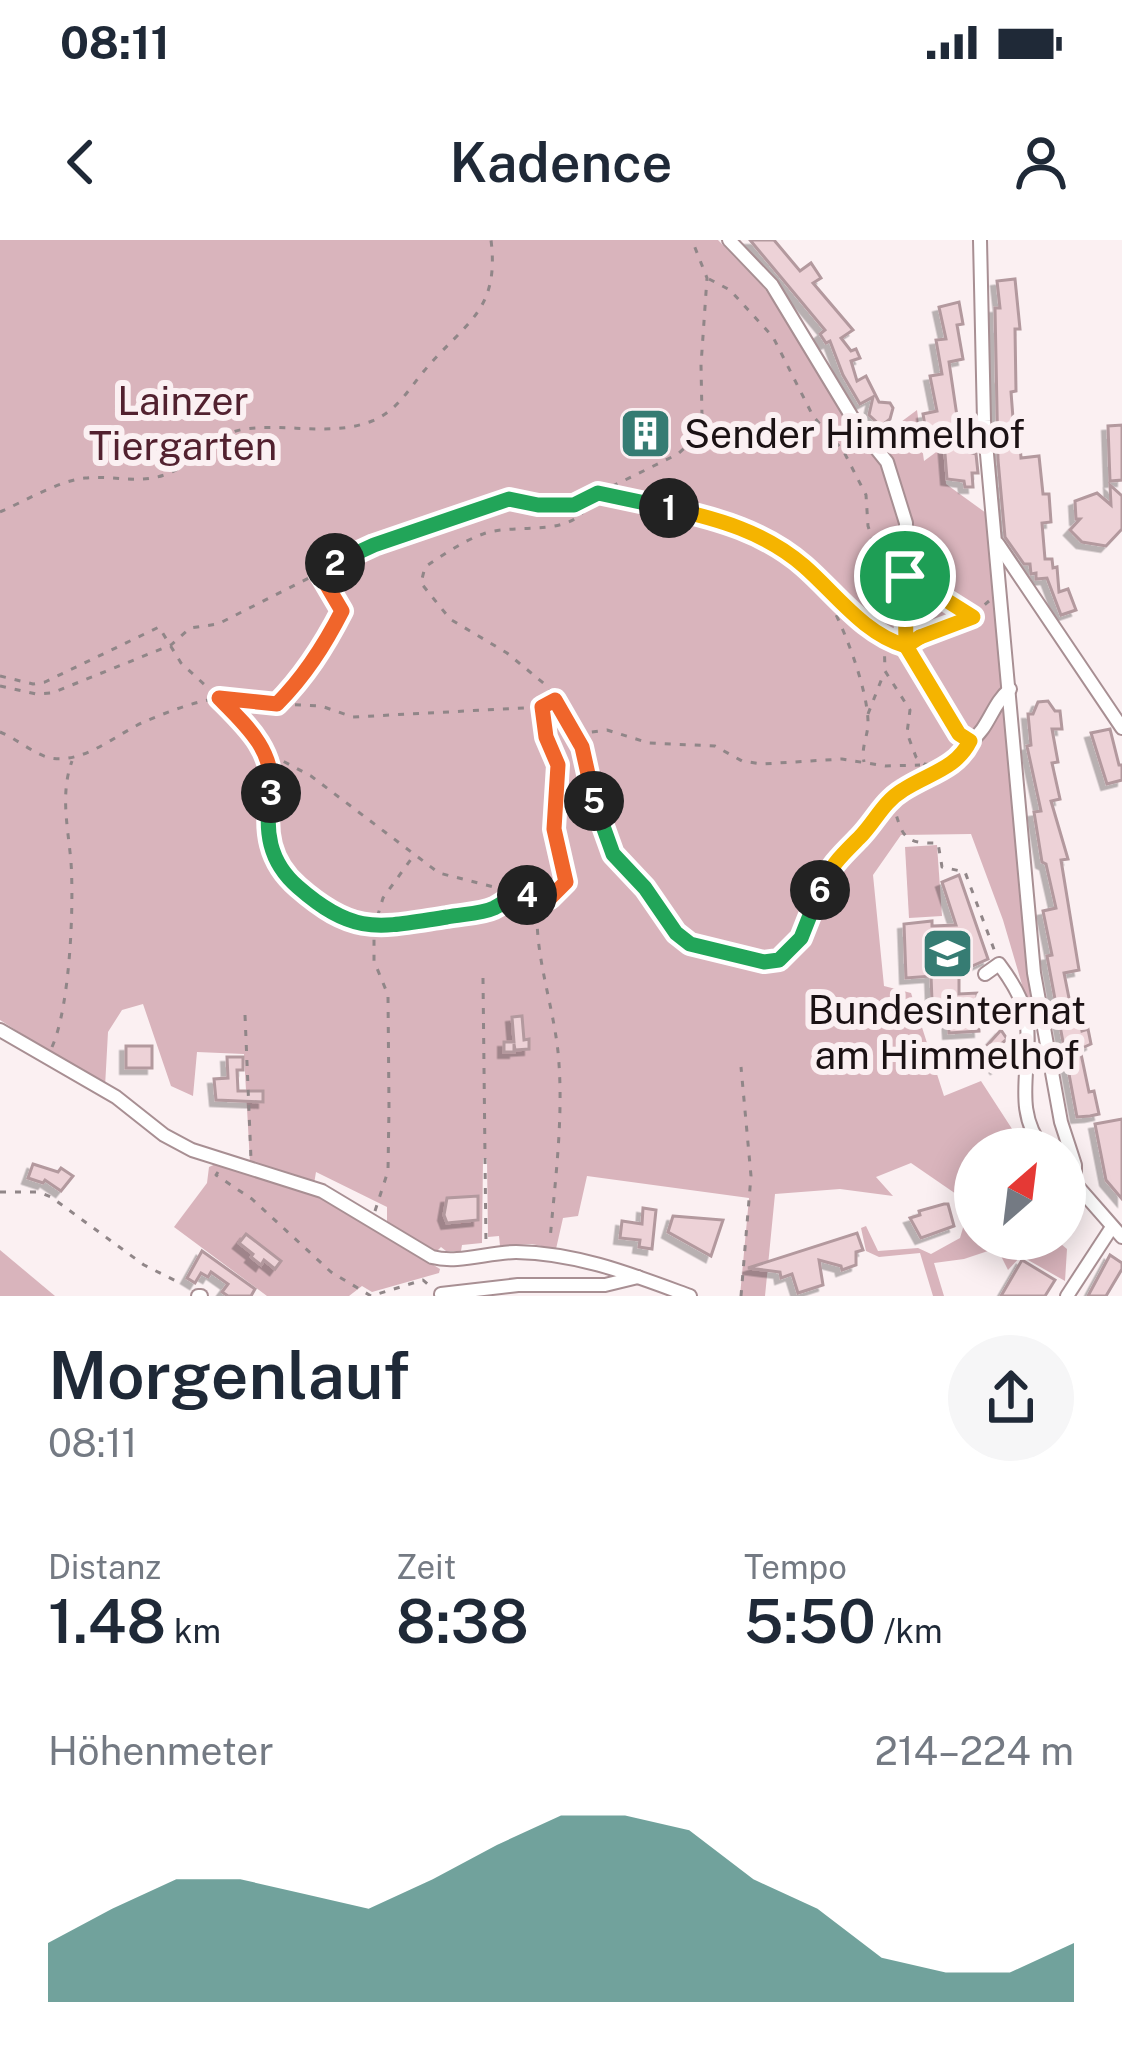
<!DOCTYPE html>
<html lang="de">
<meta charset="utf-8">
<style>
body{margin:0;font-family:"Public Sans",sans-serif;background:#f6f6f7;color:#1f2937;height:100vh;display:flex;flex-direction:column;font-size:45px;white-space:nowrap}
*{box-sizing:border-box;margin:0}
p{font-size:39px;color:#747a83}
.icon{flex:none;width:66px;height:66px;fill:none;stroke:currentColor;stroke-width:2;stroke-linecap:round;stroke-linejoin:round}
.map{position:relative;height:1056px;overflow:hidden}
.details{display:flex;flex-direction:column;background:#fff;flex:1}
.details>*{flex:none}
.needle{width:78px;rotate:28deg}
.controls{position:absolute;left:954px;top:888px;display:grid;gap:24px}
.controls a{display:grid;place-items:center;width:132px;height:132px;border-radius:50%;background:#fff;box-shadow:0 6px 30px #0003;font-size:60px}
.pin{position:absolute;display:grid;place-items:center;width:102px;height:102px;color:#fff;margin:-51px;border:6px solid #fff;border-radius:50%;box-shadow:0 3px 12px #0007}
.km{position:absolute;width:60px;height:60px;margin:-30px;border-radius:50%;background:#222;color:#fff;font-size:33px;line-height:60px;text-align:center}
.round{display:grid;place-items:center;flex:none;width:126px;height:126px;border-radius:63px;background:#f6f6f7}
.head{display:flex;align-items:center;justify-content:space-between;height:204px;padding:0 48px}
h1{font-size:66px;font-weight:600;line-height:90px}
.metrics{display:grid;grid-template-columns:repeat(3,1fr);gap:18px;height:204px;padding:12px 48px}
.metrics div{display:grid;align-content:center}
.metrics b{font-size:60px;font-weight:600}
.metrics small{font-size:33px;font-weight:400}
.metrics p{font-size:33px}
.chart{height:336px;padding:24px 48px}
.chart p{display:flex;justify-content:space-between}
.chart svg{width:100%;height:216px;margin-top:12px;fill:#367c73;opacity:.7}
.status{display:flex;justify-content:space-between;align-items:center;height:84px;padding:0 60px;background:#fff;direction:ltr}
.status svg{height:33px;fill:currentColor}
header{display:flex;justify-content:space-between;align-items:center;height:156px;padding:0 48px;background:#fff;font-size:54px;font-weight:600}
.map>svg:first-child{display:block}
</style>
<div class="status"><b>08:11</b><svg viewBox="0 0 49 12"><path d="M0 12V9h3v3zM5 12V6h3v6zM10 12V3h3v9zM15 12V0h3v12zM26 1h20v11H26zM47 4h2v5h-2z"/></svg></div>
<header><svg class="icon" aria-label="back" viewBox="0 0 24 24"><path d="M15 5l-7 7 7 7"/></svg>Kadence<svg class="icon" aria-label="person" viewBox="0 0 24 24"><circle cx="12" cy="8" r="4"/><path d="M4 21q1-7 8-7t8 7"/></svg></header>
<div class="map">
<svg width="1122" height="1056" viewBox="0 0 1122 1056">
<defs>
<filter id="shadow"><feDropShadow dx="-5.5" dy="5.5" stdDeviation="0" flood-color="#0004"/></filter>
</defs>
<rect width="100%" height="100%" fill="#fbf0f2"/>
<g fill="#d9b4bc">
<path d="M0,0H718L765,49L870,205L917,170L924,221L943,207L946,244L986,273L1034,764L1028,765L1003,680L971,594L901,595L873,635L884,746L911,753L944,856L981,841L1016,895L1003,909H975V939L959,956L911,923L876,937L893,956L840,949L775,954L765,1056H740L749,958L587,936L578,976L563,978L556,1009L532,1004L500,1006L499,996L488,997L487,919L483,918L482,1003L462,1005L461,1011H446L441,1007L436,1012L387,982V967L316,932L314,944L250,923L244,814L197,812L193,856L171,846L143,764L122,770L108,792L105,847L0,780Z"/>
<path d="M937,605L942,676L909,678L905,607Z"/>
<path d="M220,922L322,955L440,1029L439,1033L372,1052L362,1046L349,1056H267L174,987L207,943L209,927Z"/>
<path d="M975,979V999H1055L1067,1009L1065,1041L1021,1016L1008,1030L997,1008L964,1019L934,1023L944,1056H933L920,1013L879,1017L866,1011L861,988L866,986L878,1011L918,1008L931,1014L960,998L965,981Z"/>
<path d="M0,1010L55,1056H0Z"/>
</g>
<g fill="#edd2d7" stroke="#b3999e" stroke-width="3" filter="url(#shadow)">
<path d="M750,0H774L800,31L811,23L821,38L813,43L853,90L841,98L851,111L856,109L860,118L851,121L857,141L866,136L879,162L890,163L893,168L890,179L881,186L869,175L873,157L860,164L843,135L830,101L826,103L820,94L825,90Z"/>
<path d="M1015,39L1020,89H1015L1016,151L1011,152L1014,191L1019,190L1021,218L1039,216L1043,254H1049L1051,282L1042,283L1045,319H1052L1053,328L1057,327L1059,352L1068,349L1076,370L1061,375L1047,338L1036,339V333L1031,334L1030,324H1024L1005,297L998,220L995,68H1000L997,41Z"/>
<path d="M959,62L963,84L957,85L963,119L949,122L962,210L976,214L978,233H972L973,247H965L964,241L947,239L944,201L928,203L923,174L937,171L930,136L942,134L936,100L946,99L939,67Z"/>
<path d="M1122,185V240L1110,241L1108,186Z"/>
<path d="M1110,245L1122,256V289L1106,306L1082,302L1070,290L1080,279H1076L1075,261L1097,253L1111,265Z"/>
<path d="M1048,461L1055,471H1060L1062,489H1052L1058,522L1052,523L1060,559L1051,561L1068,619L1061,620L1079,730L1064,733L1071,768L1078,767L1082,791L1088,789L1091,804L1080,809L1089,852L1094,851L1099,874L1090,876L1077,877L1047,716L1052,715L1043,671L1056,668L1046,624L1042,622L1034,572L1041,571L1027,506L1031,505L1028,474H1033L1038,462Z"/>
<path d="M1110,489L1119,525H1122V540L1107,544L1091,493Z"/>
<path d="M959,635L988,719L959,732V754L977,753L979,791L949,793L947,760L932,761L931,736L906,738L904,684L932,681V686L956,685L942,642Z"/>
<path d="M522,776L524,800L529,799V809L515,810L514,804V812H504V802H514L512,777Z"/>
<path d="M1001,790L1007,799L1000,805L1010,817L996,828L982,811Z"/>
<rect x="126" y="806" width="26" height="22"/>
<path d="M227,817H243V830H237L238,851H263V862L216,860L214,839L228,838Z"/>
<path d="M1122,879V959L1106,940L1095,884Z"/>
<path d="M33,924L58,932L61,928L73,936L61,951L45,940L43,943L28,938Z"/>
<path d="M478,956V980L447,983L444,975L447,958Z"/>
<path d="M944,964H948L954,986L921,998L910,978L920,975L919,971Z"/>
<path d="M643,968L656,970L652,1009L639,1007L640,1000L620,998L622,981L642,984Z"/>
<path d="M673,976L723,980L711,1016L668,992Z"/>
<path d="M857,993L863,1010L856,1012V1025L842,1030L841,1026L819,1020L823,1045L798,1053L792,1034L781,1038L780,1032L748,1028Z"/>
<path d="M246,994L281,1021L275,1029L264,1020L261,1025L251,1017L253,1014L239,1003Z"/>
<path d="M202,1011L255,1049L251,1056H228L222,1052L228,1044L211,1032L208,1037L201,1033L195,1043L187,1038Z"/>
<path d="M1110,1015L1122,1023V1029L1106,1056H1088Z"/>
<path d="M1022,1020L1055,1040L1045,1056H1001Z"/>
</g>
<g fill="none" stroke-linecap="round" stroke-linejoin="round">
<defs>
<g id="minor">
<path d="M729,0L772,45L855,182L887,222L906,283V406L959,494L971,501C989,488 992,464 1010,449"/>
<path d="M980,0L984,181L1034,733L1061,882L1075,925V942"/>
<path d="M998,304L1122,488"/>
<path d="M985,734L999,724C1011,740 1022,757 1026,776C1034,823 1010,869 1044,909"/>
<path d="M0,790L116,857L164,895L192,910L322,951L432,1017C458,1024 489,1012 516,1012C578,1013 633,1035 690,1056"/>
<path d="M1065,932L1122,997"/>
<path d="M441,1054L518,1045H605L638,1037"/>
<path d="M198,1056H201"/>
<path d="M1067,1056L1112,987"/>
</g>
</defs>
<use href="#minor" stroke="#a88f93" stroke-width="16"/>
<g stroke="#908688" stroke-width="3" stroke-dasharray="6 9" stroke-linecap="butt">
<path d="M709,39L730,50L773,97L813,176L844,212L866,255L868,286L879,320L883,361L885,431L910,470L907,493L916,517L924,524L949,526L966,509"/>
<path d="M600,253C652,265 717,270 763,297C812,326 845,373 895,402"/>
<path d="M592,256C578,302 517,281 483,294C463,301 443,315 425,327L421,343L450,379L507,413L547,446L582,507L597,575L613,613L645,648L676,693L699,707L764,722L779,720L801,698L835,621L862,596L875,573L903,550L949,526"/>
<path d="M0,272C25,261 58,241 85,238C114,235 138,245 167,234C195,224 211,194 245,189C287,183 331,197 372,181C397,171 408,150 424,131C464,83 500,72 491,0"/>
<path d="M916,337L971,376"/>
<path d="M822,349C841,378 869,450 868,485C867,498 861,508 864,522"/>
<path d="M919,398L963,383L989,361"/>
<path d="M0,436L33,444L45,442L159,387L181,423L219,458L277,464L321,412L342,371L319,334"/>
<path d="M0,446L36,454L52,453L171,405L190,388L218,384L374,305L497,261L574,265L678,214L694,199L702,176L701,125L707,38L692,0"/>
<path d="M280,464L321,466L353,477L541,467L553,461"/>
<path d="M868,474L884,433"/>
<path d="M0,492C17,499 34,514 50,518C85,524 116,494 146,481C170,471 193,462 219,458L264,511L311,536L439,633L545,660L558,654L566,642L554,589L558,525L546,497L541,467"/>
<path d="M577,494L607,490L649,503L715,506L742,521L762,524L842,519L885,526L920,525"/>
<path d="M265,512L272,527L268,595L272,614L287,637L329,670L374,688L493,669L514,655"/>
<path d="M892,562C903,594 900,604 938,603L942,627L965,632L995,712"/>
<path d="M538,659C532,714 556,769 559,824C563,882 555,942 550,1000"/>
<path d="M483,738L486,1006"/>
<path d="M245,775L251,919"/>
<path d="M52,807C70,767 74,667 71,622C68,587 60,554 72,521"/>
<path d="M218,932L216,935L252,959L331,1032L371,1056L423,1040L432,1048"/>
<path d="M0,952H39L51,957L144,1025L178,1042"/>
<path d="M375,971L388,931L389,867L388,755L374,721V688L383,658L414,615"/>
<path d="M741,1056L751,936L741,827"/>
</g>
<use href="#minor" stroke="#fff" stroke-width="12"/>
</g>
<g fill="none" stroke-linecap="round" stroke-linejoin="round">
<defs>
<path id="split-1" d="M669,268C718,279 765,292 804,326C836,354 864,394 906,406L905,336"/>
<path id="split-2" d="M335,323L374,305L509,259L538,265H574L598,253L669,268"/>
<path id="split-3" d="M271,553C275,511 247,486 219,458L277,464C305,436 324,406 342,371L319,332L335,323"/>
<path id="split-4" d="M271,553C264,591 269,622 298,647C355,697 380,687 447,677C462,674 481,674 494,668C508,661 510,654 527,655"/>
<path id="split-5" d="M527,655L550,658L566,642L554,589L558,525L546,497L542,467L555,460L582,507L594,561"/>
<path id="split-6" d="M594,561L613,614L645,648L676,693L690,704L764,722L779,720L801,698L820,650"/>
<path id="split-7" d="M820,650C829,627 842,615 859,598C875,582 883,562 903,550C929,533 956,529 970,501L959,494L906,406L920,397"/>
<path id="split-8" d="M905,336L928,343L938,355L973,377L920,397"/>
</defs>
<use href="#split-1" stroke="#fff" stroke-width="24"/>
<use href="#split-2" stroke="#fff" stroke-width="24"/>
<use href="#split-3" stroke="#fff" stroke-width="24"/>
<use href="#split-4" stroke="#fff" stroke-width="24"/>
<use href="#split-5" stroke="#fff" stroke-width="24"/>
<use href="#split-6" stroke="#fff" stroke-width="24"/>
<use href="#split-7" stroke="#fff" stroke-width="24"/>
<use href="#split-8" stroke="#fff" stroke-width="24"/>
<use href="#split-1" stroke="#f5b400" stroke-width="15"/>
<use href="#split-2" stroke="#22a559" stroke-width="15"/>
<use href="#split-3" stroke="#f0652b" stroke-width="15"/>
<use href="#split-4" stroke="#22a559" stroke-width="15"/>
<use href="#split-5" stroke="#f0652b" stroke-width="15"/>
<use href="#split-6" stroke="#22a559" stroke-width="15"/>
<use href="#split-7" stroke="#f5b400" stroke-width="15"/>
<use href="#split-8" stroke="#f5b400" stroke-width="15"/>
</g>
<defs>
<symbol id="building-square" viewBox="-11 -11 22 22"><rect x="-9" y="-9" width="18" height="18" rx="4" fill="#367c73" stroke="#fbf0f2"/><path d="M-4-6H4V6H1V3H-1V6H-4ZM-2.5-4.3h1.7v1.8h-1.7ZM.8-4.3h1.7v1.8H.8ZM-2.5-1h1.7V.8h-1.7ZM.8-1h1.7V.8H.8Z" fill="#fff"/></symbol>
<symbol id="school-square" viewBox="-11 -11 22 22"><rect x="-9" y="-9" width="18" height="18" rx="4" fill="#367c73" stroke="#fbf0f2"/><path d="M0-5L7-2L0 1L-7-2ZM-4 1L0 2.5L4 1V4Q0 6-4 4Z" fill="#fff"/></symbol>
</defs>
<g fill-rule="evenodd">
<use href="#building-square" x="616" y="164" width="59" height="59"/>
<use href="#school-square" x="918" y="684" width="59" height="59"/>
</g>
<g text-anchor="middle" stroke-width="12" stroke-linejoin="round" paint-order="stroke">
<g font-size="39" fill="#52212f" stroke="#fbf0f2">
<text x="183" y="175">Lainzer<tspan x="183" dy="45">Tiergarten</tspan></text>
</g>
<g font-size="39" fill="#1b1214" stroke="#fbf0f2" text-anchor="start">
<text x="684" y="208">Sender Himmelhof</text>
<text x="947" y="784" text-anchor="middle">Bundesinternat<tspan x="947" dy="45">am Himmelhof</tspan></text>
</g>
</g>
</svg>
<div class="controls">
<a><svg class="needle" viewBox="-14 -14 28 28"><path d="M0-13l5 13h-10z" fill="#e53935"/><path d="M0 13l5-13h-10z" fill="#747a83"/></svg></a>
</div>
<div class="pin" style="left:905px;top:336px;background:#1e9e55"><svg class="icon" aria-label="arrive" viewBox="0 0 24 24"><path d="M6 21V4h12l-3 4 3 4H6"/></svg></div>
<b class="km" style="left:669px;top:268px">1</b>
<b class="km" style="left:335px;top:323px">2</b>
<b class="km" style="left:271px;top:553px">3</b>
<b class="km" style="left:527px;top:655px">4</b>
<b class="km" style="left:594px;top:561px">5</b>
<b class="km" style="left:820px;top:650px">6</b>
</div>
<section class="details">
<div class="head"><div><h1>Morgenlauf</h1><p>08:11</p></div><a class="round"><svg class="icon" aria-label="share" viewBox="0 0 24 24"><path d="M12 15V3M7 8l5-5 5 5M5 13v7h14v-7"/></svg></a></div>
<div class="metrics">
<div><p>Distanz</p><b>1.48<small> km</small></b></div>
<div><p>Zeit</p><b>8:38</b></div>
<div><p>Tempo</p><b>5:50<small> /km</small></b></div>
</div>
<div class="chart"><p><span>Höhenmeter</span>214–224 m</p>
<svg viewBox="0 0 160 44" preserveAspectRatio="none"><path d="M0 44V32L10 25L20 19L30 19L40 22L50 25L60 19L70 12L80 6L90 6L100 9L110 19L120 25L130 35L140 38L150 38L160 32V44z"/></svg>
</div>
</section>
